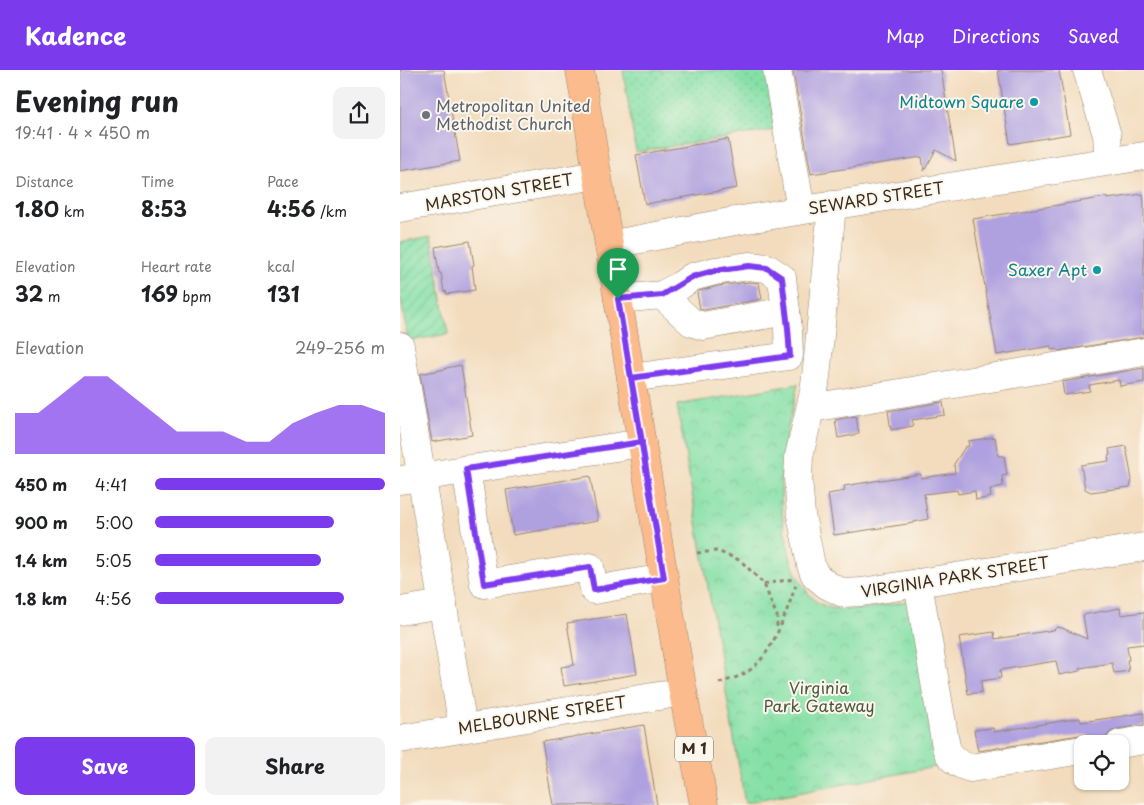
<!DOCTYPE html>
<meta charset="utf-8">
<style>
body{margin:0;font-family:"Playpen Sans",sans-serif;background:#f2f2f2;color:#202124;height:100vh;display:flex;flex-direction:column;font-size:19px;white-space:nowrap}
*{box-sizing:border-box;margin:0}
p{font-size:16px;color:#757577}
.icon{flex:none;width:28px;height:28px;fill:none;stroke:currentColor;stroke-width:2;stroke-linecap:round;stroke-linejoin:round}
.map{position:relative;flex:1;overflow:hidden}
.sheet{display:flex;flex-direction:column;background:#fff;width:400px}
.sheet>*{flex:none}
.buttons{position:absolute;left:674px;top:665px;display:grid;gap:10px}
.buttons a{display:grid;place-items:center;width:55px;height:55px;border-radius:10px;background:#fff;box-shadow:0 1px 4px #0004;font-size:25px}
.pin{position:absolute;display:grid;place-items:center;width:42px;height:42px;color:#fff;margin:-51px -21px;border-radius:50% 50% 50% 0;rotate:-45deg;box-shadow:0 0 5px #0007}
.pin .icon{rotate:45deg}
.round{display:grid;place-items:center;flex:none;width:52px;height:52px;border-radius:10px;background:#f2f2f2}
.head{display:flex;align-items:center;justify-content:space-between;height:85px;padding:0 15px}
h1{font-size:28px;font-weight:700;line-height:38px}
.figures{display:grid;grid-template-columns:repeat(3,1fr);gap:8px;height:85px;padding:5px 15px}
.figures div{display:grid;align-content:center}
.figures b{font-size:21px;font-weight:700}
.figures small{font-size:14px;font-weight:400}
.figures p{font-size:14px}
.chart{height:140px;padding:10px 15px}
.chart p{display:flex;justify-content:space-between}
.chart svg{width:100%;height:90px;margin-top:5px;fill:#7c3aed;opacity:.7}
.cta{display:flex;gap:10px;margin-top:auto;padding:10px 15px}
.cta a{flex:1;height:58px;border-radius:10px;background:#7c3aed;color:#fff;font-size:20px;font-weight:700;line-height:58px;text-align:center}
.cta a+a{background:#f2f2f2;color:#202124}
ul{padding:0 15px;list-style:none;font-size:16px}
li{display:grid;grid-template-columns:80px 60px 1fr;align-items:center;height:38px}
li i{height:12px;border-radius:6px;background:#7c3aed}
header{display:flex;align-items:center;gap:30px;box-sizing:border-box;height:70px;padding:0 25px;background:#7c3aed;color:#fff}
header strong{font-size:24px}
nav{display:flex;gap:28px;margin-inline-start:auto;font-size:18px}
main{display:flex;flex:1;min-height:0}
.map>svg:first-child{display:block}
</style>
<header>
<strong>Kadence</strong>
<nav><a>Map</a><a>Directions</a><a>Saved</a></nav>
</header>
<main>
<section class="sheet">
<div class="head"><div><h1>Evening run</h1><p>19:41 · 4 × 450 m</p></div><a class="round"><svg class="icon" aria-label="share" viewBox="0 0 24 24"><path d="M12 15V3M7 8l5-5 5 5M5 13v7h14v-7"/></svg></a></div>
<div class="figures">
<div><p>Distance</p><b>1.80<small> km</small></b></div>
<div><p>Time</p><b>8:53</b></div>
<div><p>Pace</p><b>4:56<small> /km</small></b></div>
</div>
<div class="figures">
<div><p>Elevation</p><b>32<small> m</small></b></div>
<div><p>Heart rate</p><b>169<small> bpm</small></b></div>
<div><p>kcal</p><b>131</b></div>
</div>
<div class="chart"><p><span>Elevation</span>249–256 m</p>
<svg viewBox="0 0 160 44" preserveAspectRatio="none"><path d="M0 44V24L10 24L20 15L30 6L40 6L50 15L60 24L70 33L80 33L90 33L100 38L110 38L120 29L130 24L140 20L150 20L160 24V44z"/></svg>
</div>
<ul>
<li><b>450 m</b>4:41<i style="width:100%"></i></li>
<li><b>900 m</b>5:00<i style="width:78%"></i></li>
<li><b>1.4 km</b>5:05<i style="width:72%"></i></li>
<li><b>1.8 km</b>4:56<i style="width:82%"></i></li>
</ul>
<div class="cta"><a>Save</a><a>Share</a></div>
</section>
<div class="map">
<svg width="744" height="735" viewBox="0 0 744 735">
<defs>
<pattern id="grass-dots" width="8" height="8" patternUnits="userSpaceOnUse" patternTransform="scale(1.25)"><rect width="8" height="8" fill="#85e0a6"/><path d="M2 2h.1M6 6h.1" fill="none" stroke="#74c08e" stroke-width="1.8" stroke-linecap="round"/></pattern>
<pattern id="park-crowns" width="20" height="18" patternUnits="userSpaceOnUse" patternTransform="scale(1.25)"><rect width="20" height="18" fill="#85e0a6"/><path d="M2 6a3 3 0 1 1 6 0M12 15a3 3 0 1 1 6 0" fill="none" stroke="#74c08e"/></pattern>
<pattern id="garden-furrows" width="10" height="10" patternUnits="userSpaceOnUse" patternTransform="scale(1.25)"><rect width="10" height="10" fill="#85e0a6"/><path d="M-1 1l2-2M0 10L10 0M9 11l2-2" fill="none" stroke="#74c08e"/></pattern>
</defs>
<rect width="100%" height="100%" fill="#fbf7ec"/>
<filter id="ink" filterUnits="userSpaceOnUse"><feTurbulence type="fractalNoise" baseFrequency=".02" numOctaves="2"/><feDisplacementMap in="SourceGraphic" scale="10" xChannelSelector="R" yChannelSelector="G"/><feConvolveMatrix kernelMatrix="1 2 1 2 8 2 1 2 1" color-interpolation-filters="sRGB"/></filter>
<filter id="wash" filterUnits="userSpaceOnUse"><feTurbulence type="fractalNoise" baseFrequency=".0096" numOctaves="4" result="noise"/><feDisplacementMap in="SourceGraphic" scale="20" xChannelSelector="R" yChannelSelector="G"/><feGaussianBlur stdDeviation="1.12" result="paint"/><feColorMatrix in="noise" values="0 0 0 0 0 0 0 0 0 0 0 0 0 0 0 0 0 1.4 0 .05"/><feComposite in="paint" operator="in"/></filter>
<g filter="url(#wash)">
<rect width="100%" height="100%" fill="#f3dcbd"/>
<path fill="url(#grass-dots)" stroke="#608562" d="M223,0H370L380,59L236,82Z"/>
<path fill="url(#park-crowns)" stroke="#608562" d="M398,314C394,332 390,349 386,367C379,402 379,438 387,473C390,487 392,497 399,509C404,519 414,533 425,536C450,545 482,535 508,531L515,548L540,696L345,733L277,335Z"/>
<path fill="url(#garden-furrows)" stroke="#608562" d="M31,166L48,264L8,271L0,223V172Z"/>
<g id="blocks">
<g fill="#afa0df">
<path d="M0,0H44L60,91L0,101Z"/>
<path d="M393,0H541L556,91L536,80L524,101L522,87L411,104Z"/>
<path d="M598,0H659L670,64L610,74Z"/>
<path d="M328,69L337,118L245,134L236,85Z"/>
<path d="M743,124L744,132V267L658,281L657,279L651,280V276L597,285L573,149L707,127V129Z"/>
<path d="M70,171L74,195L72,196L75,220L47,224L46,221L44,222L41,203H39L35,177Z"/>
<path d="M349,212L359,213L362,229L304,240L300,239L297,223L299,221L318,216Z"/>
<path d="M61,295L72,365L32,372L20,304L46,299V298Z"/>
<path d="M744,298V312L720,316L719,310L689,315L690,321L664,325L662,312Z"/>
<path d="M543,332L545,345L512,350L513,356L491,360L488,341Z"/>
<path d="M456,346L459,364L438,368L435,350Z"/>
<path d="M595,367L598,386H604L607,405L602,406L603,416L590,419L591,427L576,430L575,421L558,424L557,420L524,424L528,449L514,452V453L434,465L428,424L445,421L444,416L481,410L521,404V408L555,403L554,394L565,377L569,376L568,371Z"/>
<path d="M726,376L732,410L730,417L691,422L685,419L681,395L709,391L708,386L710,385L709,379Z"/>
<path d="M190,406L198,451L113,465L106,420Z"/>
<path d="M720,538L721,545L744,542V574L727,576L729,590H727L729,601L714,603L712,593L680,598V601L659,605L656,591L600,600L601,608L581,611L582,622L568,624L559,567L594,562L595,569L654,560L657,557L662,558L687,569L683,545Z"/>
<path d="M227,544L237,604L164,616L161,597L174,595L167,553Z"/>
<path d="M744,643V655L717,659L710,662L705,669H693L687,665H680L578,681L574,660L593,658L594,662L680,648L681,652Z"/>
<path d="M244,655L257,735H153L142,672Z"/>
</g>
</g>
</g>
<g filter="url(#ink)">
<use href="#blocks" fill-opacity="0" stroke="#97836e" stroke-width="1"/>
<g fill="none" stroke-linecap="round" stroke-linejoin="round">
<defs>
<g id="minor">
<path d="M377,0L401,140"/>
<path d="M687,0L707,65L709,91"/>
<path d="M432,135L417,298L414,322L399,386L398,408L401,445L411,495L415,505L427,515L443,523L462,522L744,477"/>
<path d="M0,138L197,105"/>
<path d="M209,175L335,151L744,86"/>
<path d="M262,225L291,252L303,256L386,241"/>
<path d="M218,229L262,225L281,215L292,207L315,201L349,196L367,198L382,208L388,259L389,286L231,308"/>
<path d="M0,276L63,658"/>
<path d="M411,338L744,282"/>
<path d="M66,399L84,514L190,497L194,520L264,508"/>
<path d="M0,410L242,373"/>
<path d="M518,513L546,677C550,689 558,695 571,698L682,680"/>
<path d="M0,541L43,534"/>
<path d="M0,669L283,622"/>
<path d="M720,674L744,670"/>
</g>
<path id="major" d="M180,0L283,622L304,735"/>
</defs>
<use href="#minor" stroke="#97836e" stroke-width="29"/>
<use href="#major" stroke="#97836e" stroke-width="29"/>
<g stroke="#97836e" stroke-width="3" stroke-dasharray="4 4" stroke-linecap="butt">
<path d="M297,483L316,481L328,485L341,491L364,514L373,537L377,545V559"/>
<path d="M364,514L393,509"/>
<path d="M319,613C329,610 339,607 347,602C373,586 386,542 396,515"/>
</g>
<use href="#minor" stroke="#fff" stroke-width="28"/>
<use href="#major" stroke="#fbbb8c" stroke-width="28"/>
</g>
</g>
<g fill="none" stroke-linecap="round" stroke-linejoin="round" filter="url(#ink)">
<defs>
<path id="route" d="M218,229L262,225L292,207L314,201L349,196L367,198L382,208L388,258L390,286L231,308L242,372L66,399L84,514L190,497L194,520L264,508C249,415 233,322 218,229"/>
</defs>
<use href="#route" stroke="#fff" stroke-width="10"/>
<use href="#route" stroke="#7c3aed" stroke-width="6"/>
</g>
<g fill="#0f9aa8" stroke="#fbf7ec" stroke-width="2">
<circle cx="634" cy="32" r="5"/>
<circle cx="697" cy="200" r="5"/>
</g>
<circle fill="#6b7280" stroke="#fbf7ec" stroke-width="2" cx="26" cy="45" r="5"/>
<g text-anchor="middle" stroke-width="4" stroke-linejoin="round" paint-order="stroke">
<rect fill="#fbf7ec" stroke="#75685c" stroke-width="1" x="275" y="666.5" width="38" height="25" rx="4"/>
<g font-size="15" font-weight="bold" fill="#3b2a1e">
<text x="294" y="684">M 1</text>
</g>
<g font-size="16" fill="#0d838f" stroke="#fbf7ec" text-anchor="end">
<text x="624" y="38">Midtown Square</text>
<text x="687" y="206">Saxer Apt</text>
</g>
<g font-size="16" fill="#5b616d" stroke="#fbf7ec" text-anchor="start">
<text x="36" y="42">Metropolitan United<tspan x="36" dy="18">Methodist Church</tspan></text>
</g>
<g font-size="16" fill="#3b2a1e" stroke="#fbf7ec">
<text transform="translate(99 122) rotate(-10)" y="6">MARSTON STREET</text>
<text transform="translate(476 128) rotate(-9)" y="6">SEWARD STREET</text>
<text transform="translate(555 507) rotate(-9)" y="6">VIRGINIA PARK STREET</text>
<text transform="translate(142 645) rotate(-9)" y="6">MELBOURNE STREET</text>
</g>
<g font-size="16" fill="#4e5840" stroke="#fbf7ec">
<text x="419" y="624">Virginia<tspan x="419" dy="18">Park Gateway</tspan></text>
</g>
</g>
</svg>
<div class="buttons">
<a><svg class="icon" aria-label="locate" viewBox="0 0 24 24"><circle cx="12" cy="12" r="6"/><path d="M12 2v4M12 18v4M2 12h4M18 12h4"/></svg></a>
</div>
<div class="pin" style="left:218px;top:229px;background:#1e9e55"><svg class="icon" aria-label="arrive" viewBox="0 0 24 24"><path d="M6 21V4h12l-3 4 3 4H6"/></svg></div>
</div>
</main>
